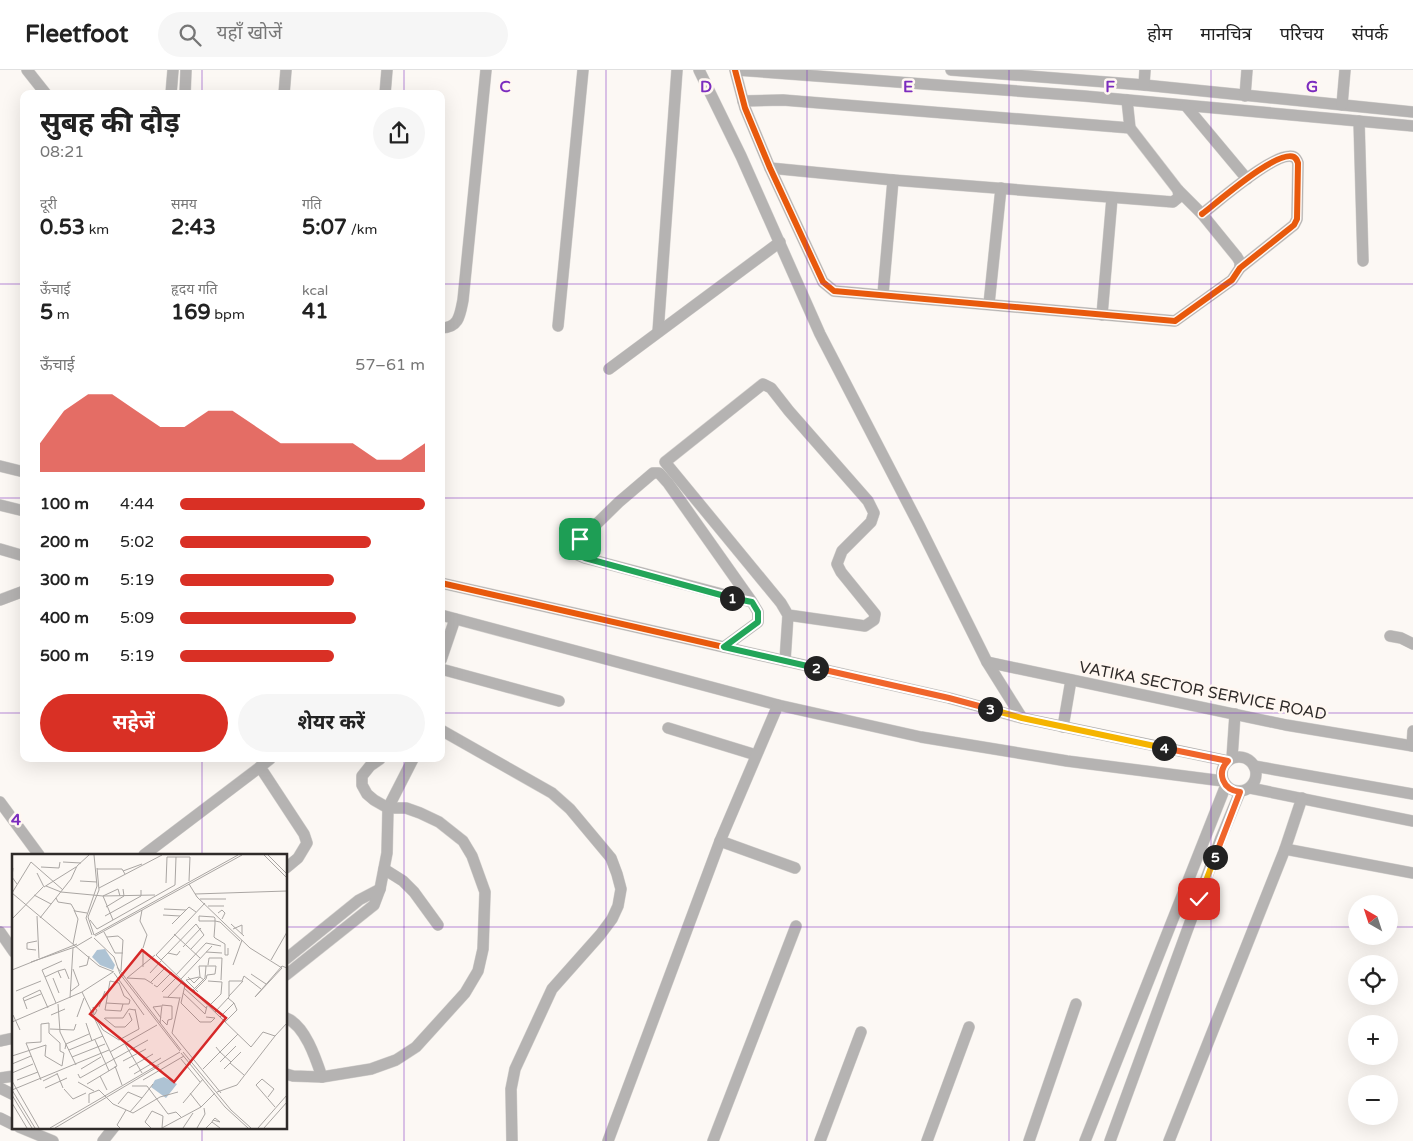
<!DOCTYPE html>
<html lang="hi">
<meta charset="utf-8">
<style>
body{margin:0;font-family:"Varela Round","Noto Sans Devanagari",sans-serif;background:#f6f6f6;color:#222;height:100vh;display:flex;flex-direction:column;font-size:19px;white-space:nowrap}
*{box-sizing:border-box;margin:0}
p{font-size:16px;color:#767676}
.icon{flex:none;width:28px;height:28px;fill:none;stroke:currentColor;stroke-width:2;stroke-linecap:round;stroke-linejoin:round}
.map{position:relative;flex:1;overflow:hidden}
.drawer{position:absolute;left:20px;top:20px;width:425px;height:672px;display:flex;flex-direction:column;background:#fff;border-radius:10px;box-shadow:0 5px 20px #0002}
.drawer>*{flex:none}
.needle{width:32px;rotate:321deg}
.controls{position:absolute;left:1348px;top:825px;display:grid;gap:10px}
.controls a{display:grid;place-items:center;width:50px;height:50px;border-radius:50%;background:#fff;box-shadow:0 5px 20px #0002;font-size:25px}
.pin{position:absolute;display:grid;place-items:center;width:42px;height:42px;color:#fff;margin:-21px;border-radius:10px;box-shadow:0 2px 8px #0006}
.km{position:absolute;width:25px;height:25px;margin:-12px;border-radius:50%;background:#222;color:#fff;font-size:14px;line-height:25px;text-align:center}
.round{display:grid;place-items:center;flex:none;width:52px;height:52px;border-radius:26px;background:#f6f6f6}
.headline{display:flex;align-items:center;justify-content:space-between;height:85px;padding:0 20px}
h1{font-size:28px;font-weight:700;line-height:38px}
.metrics{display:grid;grid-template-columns:repeat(3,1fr);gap:8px;height:85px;padding:5px 20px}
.metrics div{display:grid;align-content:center}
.metrics b{font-size:21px;font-weight:700}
.metrics small{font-size:14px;font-weight:400}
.metrics p{font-size:14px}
.chart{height:140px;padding:10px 20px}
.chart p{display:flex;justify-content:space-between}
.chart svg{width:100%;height:90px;margin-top:5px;fill:#d93025;opacity:.7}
.action{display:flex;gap:10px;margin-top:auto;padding:10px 20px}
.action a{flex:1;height:58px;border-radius:30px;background:#d93025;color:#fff;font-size:20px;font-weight:700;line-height:58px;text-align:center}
.action a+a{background:#f6f6f6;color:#222}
ul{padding:0 20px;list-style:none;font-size:16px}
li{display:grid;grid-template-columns:80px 60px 1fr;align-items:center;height:38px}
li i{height:12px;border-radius:6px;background:#d93025}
header{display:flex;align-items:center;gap:30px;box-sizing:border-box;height:70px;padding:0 25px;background:#fff;border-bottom:1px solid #e0e0e0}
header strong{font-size:24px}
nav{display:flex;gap:28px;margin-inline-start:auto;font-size:18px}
.search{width:350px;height:45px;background:#f6f6f6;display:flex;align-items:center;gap:12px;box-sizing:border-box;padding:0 18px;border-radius:28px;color:#767676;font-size:19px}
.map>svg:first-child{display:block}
</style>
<header>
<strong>Fleetfoot</strong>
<div class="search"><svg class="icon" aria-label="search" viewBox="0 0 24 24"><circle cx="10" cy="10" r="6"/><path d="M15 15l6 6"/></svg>यहाँ खोजें</div>
<nav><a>होम</a><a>मानचित्र</a><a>परिचय</a><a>संपर्क</a></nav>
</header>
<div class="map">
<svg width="1413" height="1071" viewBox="0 0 1413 1071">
<rect width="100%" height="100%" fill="#fcf8f4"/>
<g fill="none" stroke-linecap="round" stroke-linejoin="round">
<defs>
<g id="minor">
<path d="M27,0L46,24"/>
<path d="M699,0L741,86L820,264L919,455L987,592L1022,648"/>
<path d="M735,0L745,38L770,98L823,212L834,221L1175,251L1232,210L1240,198L1294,155L1297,149L1298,93C1297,90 1296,88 1294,87C1277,79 1217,133 1202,144"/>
<path d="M736,0L1084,26L1413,56"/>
<path d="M951,0L1144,15L1413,42"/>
<path d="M1144,15L1145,0"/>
<path d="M171,24L173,0"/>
<path d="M185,24L186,0"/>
<path d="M284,24L286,0"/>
<path d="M385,24L387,0"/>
<path d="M1245,26L1247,0"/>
<path d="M743,31L783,30L1130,58"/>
<path d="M1342,35L1345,0"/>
<path d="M1186,36L1247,109"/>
<path d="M1359,51L1363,191"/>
<path d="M770,98L893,110L1173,132L1179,127L1178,120L1130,58L1127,30"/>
<path d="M1178,120L1202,144L1237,187L1240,192V198"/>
<path d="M883,224L893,110"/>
<path d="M989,234L1001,118"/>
<path d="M1102,245L1112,128"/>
<path d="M558,256L583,0"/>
<path d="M441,258C459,258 460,245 463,230L486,0"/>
<path d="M658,262L677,0"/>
<path d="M609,299L780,172"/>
<path d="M0,396L24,402"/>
<path d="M0,435L24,441"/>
<path d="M0,479L24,486"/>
<path d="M441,513L949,628L1022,648L1228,691"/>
<path d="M0,530L24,521"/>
<path d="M441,545L778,635L921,667L1067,691L1223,711"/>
<path d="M1390,566L1401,568L1413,574"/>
<path d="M724,577L758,552V542L752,532L668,413L659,403H653L619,432L576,474L574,480L578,485L585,488L752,532"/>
<path d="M441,590L455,549"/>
<path d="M785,591L788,545L781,533L665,392L763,314L771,318L789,341L868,431L874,443L871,452L842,481L837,494L841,502L875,544L874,550L865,556L788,545"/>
<path d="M987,592L1286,655L1413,676"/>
<path d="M441,599L559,631"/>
<path d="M1063,657L1071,610"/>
<path d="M668,658L756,685"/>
<path d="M441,660L552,723L570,739L611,788L617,804L621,819L618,836L612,849L600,865L552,919L515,999L511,1019L512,1071"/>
<path d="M1412,676L1413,661"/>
<circle cx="1239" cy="704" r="17"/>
<path d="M1232,688L1235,644"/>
<path d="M270,689L260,697L304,764L307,773L298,788L286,798"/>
<path d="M1254,696L1413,724"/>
<path d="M1250,718L1413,751"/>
<path d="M0,732L39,785"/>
<path d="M720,771L795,798"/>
<path d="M1285,779L1413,803"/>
<path d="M144,785L260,697"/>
<path d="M384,799L403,811L414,822L438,855"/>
<path d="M0,862L14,882"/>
<path d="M286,889L359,830L380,819"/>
<path d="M286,905L374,835L380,819L387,783L388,738L413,689"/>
<path d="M286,948C305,955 316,989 322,1007"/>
<path d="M0,971L14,968"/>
<path d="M286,1004L293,1006L322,1007L371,999L396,990L416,977L465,923L478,901L483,879L485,822L472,786L463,771L439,752L420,743L406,738H388L374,730L367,724L362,715V706L370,696L380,689"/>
<path d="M0,1008L14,1006"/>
<path d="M0,1018L14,1025"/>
<path d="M0,1048L14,1055"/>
<path d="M19,1057L53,1071"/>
<path d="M103,1071L114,1057"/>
<path d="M608,1071L720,771L778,635"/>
<path d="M713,1071L796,856"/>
<path d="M820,1071L861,962"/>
<path d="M927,1071L969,957"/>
<path d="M1029,1071L1076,934"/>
<path d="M1085,1071L1226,715"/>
<path d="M1110,1071L1221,768L1240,722"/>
<path d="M1169,1071L1285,779L1302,728"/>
</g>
</defs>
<use href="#minor" stroke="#d6d3d0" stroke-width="12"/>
<use href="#minor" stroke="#b5b3b2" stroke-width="11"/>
<defs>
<g id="cycleway">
<path d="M735,0L745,38L770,98L823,212L834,221L1175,251L1232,210L1240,198L1294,155L1297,149L1298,93C1297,90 1296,88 1294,87C1277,79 1217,133 1202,144"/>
<path d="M441,513L949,628L1022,648L1228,691"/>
</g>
</defs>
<use href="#cycleway" stroke="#fff7f1" stroke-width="9"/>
<use href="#cycleway" stroke="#e8590c" stroke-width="6"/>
</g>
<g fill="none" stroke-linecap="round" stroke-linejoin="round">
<defs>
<path id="split-1" d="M580,469L576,474L574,480L578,485L585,488L732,528"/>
<path id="split-2" d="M732,528L752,532L758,542V552L724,577L816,598"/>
<path id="split-3" d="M816,598L949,628L990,639"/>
<path id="split-4" d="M990,639L1022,648L1164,678"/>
<path id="split-5" d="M1164,678L1228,691C1216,703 1223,720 1240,722L1215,787"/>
<path id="split-6" d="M1199,829L1215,787"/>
</defs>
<use href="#split-1" stroke="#fff" stroke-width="10"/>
<use href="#split-2" stroke="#fff" stroke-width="10"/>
<use href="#split-3" stroke="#fff" stroke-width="10"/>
<use href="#split-4" stroke="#fff" stroke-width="10"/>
<use href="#split-5" stroke="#fff" stroke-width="10"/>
<use href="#split-6" stroke="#fff" stroke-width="10"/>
<use href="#split-1" stroke="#22a559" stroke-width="6"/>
<use href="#split-2" stroke="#22a559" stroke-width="6"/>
<use href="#split-3" stroke="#f0652b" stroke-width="6"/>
<use href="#split-4" stroke="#f5b400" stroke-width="6"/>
<use href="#split-5" stroke="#f0652b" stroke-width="6"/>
<use href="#split-6" stroke="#f5b400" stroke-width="6"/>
</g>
<path fill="none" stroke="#7b2cbf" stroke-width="1" stroke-opacity="0.55" d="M202,0V24M404,0V24M606,0V1071M807,0V1071M1009,0V1071M1211,0V1071M0,214H24M441,214H1413M0,428H24M441,428H1413M0,643H24M441,643H1413M202,689V785M404,689V1071M0,857H14M286,857H1356M1389,857H1413M202,1057V1071"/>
<g text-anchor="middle" stroke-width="5" stroke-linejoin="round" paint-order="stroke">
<g font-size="16" fill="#2f2b29" stroke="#fff7f1">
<text transform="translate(1203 620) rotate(11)" y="6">VATIKA SECTOR SERVICE ROAD</text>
</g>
</g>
<g transform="translate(12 784)">
<rect width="275" height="275" fill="#fcf8f4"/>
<path d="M93,95L103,111L101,116L88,111L80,103L85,96ZM152,223L165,230L154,244L139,233L143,226Z" fill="#aec3d4"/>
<path fill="none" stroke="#aaa6a3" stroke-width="1" d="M252,1L275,24M256,1L275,20M164,3H178L177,27M51,8L69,9M29,13L47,14L48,8M1,14L0,23L5,30M85,15H110L113,20M111,17L130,10M25,19L32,33L64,13M68,27L85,28M177,30L185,43L238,94L270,114M34,32L49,38L91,42L143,41M87,34L150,1M0,39L87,112L102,118M0,39L19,8L51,36M183,40L275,37M22,41L39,50M44,44L46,48L59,50L63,57L75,59M188,45H214M193,49L144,101L239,193L251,178L263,182L275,169M196,52H212M94,53L112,42L111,35M152,55L174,56M130,56L128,67L135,81L131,94M206,59L210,56L213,59L210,65M151,61L168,62M25,62L27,104M93,62L129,42V36M28,64L59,25L65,12L77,1M0,65L31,33M78,66L85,75L163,31L164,3H155L154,29M101,66L91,42L106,35L108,42M160,70L177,53L184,58M219,70L232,82M221,75L230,71V80M92,78L103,99H111M162,80L188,104M80,81L74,64L85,32L82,1M82,81L226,1M82,81L76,63L87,36L85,14M83,82L230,1M95,83L106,82L111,86L109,117M82,84L102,103L108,120L168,197M61,90L66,65L62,56M171,93L189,74M216,94V101H213V90L203,84L202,83L203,70V64L202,63L187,62V67H203L208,68L228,87M24,96L15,95V89L25,87M194,98L210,99M156,99L184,70L192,81L179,95M149,106L156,99L165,101L168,97M259,106L275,78M19,108L63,93L80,83M196,111L197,104H210L209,126M221,111L230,86M67,113L75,111L77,102M105,113L169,196M131,113V95M270,114L243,143L270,112L275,114M0,116L65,90M102,119L132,161M138,119L149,107M239,120L254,130M164,121L194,89L209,92M33,123L30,116L50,107M176,123L182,129L188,123M41,124L47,139M49,124L46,117L53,115L57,125M115,124L143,101M115,124L133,125L141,130M169,125L200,92M192,126L188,123L187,112H194M98,127L107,129L112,142L118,146L117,150H111L109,157L93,156ZM196,127L210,128L209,140L197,152M139,128L154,113M142,131L145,133L160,118M173,131L169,149L188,168H199L203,164L194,163M172,134L194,154M181,136L193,124L194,112H204L203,120L195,121L194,125L182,137M4,137L29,127M59,137L67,131L61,115M70,138L105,212L75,230M150,138L165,123M186,138L174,126L187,123M171,139L193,160L195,152M217,142L231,127M151,143L167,144M156,143L170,128M58,144L61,94M12,147L29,140M44,149L33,123L46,117M94,149L111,150M46,150L48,178L64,211M87,153L93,137M15,155L11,144L28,136L36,154M203,158L217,143V127H230L232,122L249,135M1,161L8,176M39,161L53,155M80,162L82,161L83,160L85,156L81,153L82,161M65,163L72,144M208,163L222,149L216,144M92,164L103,173H113L120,166L117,159M93,164H111L117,155L123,156M149,164L141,153L149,152M84,165L91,176L107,186L127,175L123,155M0,168L70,138L101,118M213,168L225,156L222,149M74,169L80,187M148,169L150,151L160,152V165L156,166L155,171L150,166M38,175L62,176L64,170M160,179L209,239M160,179L168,143M83,186L97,217M14,189L29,226M113,190L130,219M53,195L54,190L77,180M57,196L91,182M98,198L145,171M171,198L219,256L239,274M169,199L213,253L236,274M0,202L34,191L33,202L50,212L52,199L48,197V189L37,179V169L29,170V188L14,189M60,203L93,190M169,205L188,228M111,207L134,195M208,208L224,192M219,208L208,198L226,180M218,209L232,221M0,210L19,202M103,212L110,231M117,214L141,200M69,215L89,203M191,215L208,198L204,193M212,215L229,198M0,219L21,210M45,219L51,234M66,220L68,224L136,186M122,220L149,204M88,222L95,236M5,226L26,218M131,226L172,202M0,227L27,274M31,227L45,220M66,228L82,237M120,232H135L156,260L164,258L170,264M33,234L55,224M52,235L61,245L74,239M0,236L97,196M0,236L23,274M205,238L225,231L263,182M178,239L189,253M0,241L20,274M256,243L262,235L250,225L244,231L263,253M0,249L15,274M77,249V240L87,236L101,250L121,259L148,243L166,238M171,249L191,225M106,250L116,238L130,244L141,230M118,258L130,244M200,268L201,266L203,264L208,268L201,266M38,274L168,198M43,274L147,212M108,274L105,271L114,256M139,274L133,268L140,257L151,262L150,274M150,274L189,253L203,239M171,274L181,259M185,274L193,260L192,254M194,274L200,268L208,274M246,274L275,241M252,274L275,248"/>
<path fill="#d62828" fill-opacity="0.15" stroke="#d62828" stroke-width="2.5" d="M130,96L214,164L162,228L78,160Z"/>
<rect width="275" height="275" fill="none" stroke="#2f2b29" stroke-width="2.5"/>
</g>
<g font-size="16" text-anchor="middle" font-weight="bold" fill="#7b2cbf" stroke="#fff7f1" stroke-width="5" stroke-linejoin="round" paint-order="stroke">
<text x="505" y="22">C</text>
<text x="706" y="22">D</text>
<text x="908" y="22">E</text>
<text x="1110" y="22">F</text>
<text x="1312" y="22">G</text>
<text x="16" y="755">4</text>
</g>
</svg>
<div class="controls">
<a><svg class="needle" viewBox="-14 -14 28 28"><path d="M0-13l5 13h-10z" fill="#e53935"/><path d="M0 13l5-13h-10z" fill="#767676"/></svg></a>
<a><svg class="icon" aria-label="locate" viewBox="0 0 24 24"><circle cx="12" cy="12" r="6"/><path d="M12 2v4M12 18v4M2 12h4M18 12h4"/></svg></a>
<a>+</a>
<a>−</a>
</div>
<div class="pin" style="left:580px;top:469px;background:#1e9e55"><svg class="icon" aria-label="arrive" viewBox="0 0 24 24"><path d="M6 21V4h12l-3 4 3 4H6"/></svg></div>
<div class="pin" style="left:1199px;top:829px;background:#d93025"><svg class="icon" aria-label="check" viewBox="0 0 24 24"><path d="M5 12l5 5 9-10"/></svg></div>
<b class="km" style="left:732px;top:528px">1</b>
<b class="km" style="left:816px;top:598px">2</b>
<b class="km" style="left:990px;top:639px">3</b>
<b class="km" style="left:1164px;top:678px">4</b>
<b class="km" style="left:1215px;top:787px">5</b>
<section class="drawer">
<div class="headline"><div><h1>सुबह की दौड़</h1><p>08:21</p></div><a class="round"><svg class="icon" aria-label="share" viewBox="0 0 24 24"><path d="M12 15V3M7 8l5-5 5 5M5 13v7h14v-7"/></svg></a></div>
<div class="metrics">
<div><p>दूरी</p><b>0.53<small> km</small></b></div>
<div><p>समय</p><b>2:43</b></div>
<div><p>गति</p><b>5:07<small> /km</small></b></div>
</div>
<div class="metrics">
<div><p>ऊँचाई</p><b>5<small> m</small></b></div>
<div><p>हृदय गति</p><b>169<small> bpm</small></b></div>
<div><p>kcal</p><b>41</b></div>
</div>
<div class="chart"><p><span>ऊँचाई</span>57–61 m</p>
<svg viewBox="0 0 160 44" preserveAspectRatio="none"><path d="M0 44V30L10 14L20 6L30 6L40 14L50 22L60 22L70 14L80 14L90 22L100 30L110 30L120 30L130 30L140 38L150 38L160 30V44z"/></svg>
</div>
<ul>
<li><b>100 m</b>4:44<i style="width:100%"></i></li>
<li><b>200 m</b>5:02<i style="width:78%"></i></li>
<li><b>300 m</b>5:19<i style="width:63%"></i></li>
<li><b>400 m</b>5:09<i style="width:72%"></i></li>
<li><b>500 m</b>5:19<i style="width:63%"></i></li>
</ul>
<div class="action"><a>सहेजें</a><a>शेयर करें</a></div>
</section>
</div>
